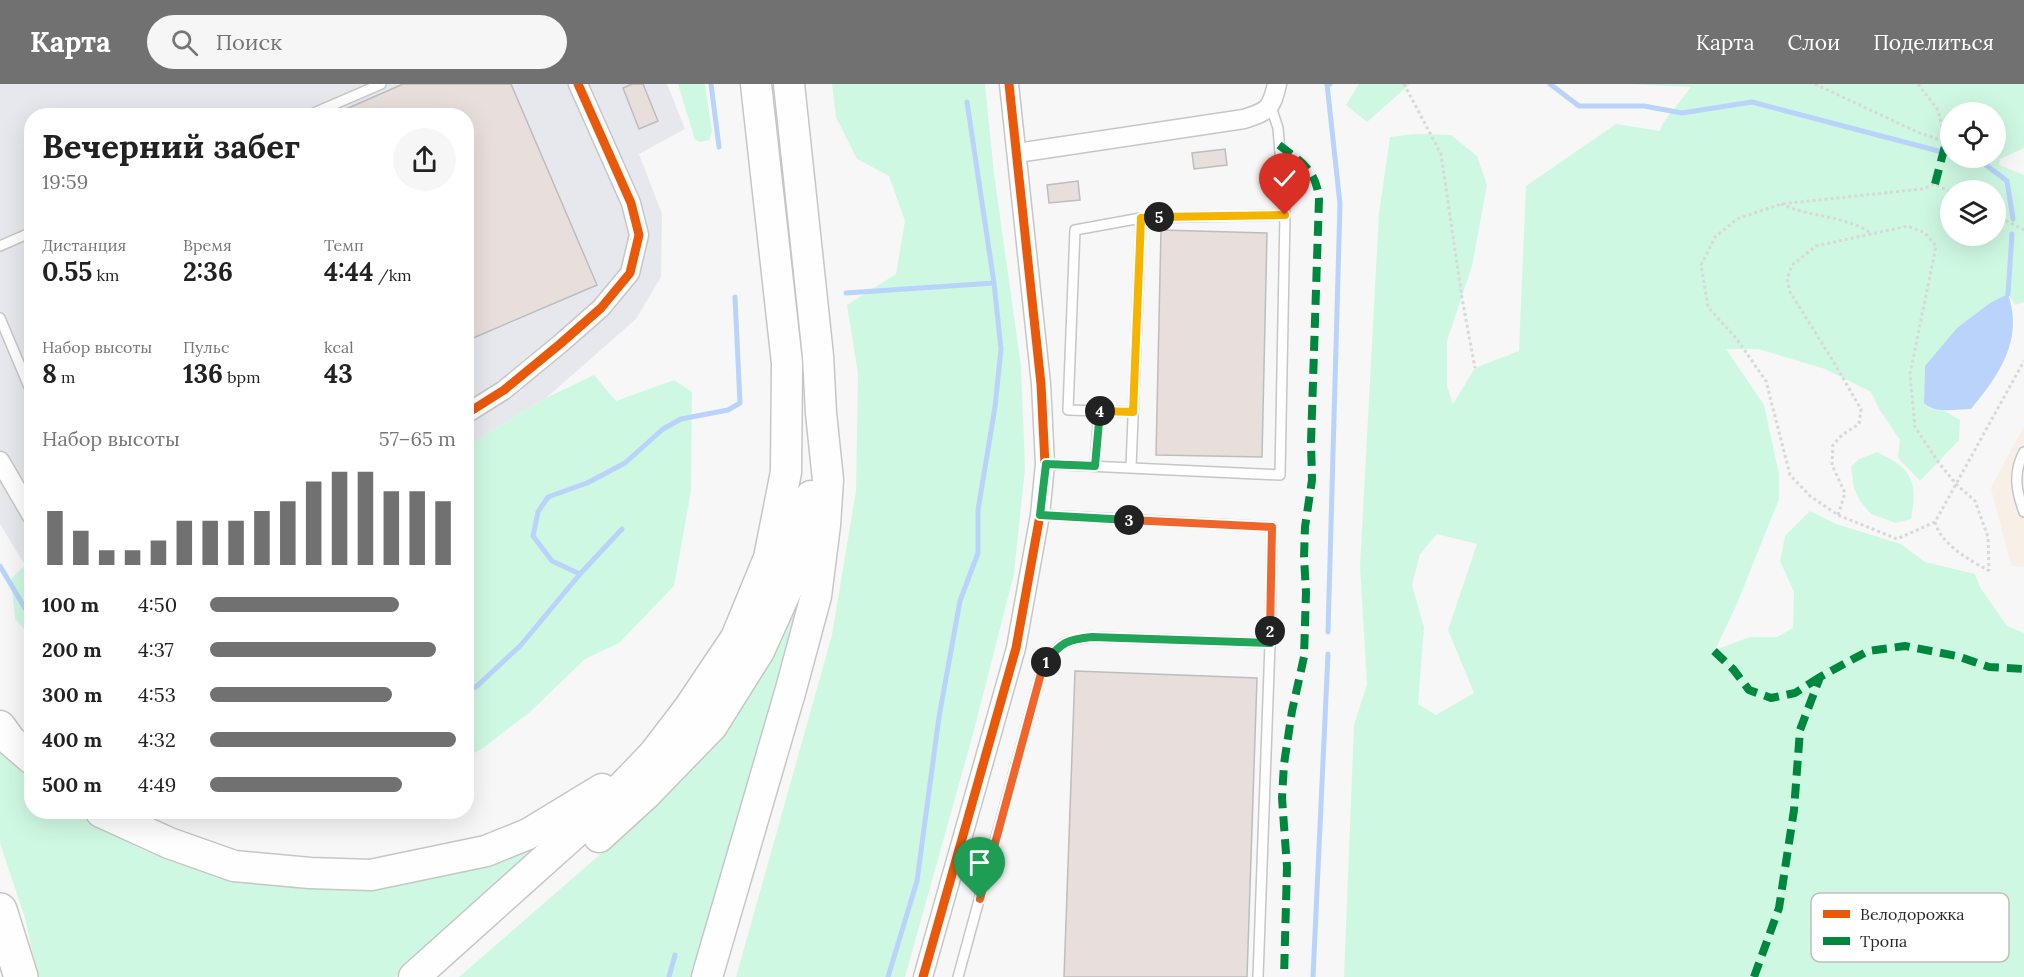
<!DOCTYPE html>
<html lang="ru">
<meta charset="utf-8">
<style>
body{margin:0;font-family:Lora,serif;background:#f6f6f6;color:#222;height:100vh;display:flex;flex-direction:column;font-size:22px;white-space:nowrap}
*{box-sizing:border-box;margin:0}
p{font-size:20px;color:#767676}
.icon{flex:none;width:33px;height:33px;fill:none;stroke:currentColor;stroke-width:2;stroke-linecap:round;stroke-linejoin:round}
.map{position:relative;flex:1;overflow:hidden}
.side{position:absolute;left:24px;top:24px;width:450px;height:711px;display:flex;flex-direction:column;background:#fff;border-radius:24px;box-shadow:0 6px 24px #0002}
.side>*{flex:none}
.buttons{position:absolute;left:1940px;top:18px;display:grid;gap:12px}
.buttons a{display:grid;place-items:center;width:66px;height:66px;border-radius:50%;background:#fff;box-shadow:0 6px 24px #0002;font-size:30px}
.pin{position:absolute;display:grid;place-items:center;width:51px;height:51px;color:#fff;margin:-62px -26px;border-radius:50% 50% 50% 0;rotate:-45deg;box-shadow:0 0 6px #0007}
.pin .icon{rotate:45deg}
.km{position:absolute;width:30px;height:30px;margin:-15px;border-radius:50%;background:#222;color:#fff;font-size:16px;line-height:30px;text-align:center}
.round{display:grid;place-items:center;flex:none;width:63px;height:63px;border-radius:32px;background:#f6f6f6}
.headline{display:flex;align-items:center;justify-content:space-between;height:102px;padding:0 18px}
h1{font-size:33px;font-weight:700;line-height:45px}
.figures{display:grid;grid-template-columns:repeat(3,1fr);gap:9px;height:102px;padding:6px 18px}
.figures div{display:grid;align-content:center}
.figures b{font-size:26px;font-weight:700}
.figures small{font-size:16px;font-weight:400}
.figures p{font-size:16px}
.chart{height:168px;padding:12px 18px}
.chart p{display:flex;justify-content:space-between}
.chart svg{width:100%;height:108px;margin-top:6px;stroke:#717172;stroke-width:6}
ul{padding:0 18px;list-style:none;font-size:20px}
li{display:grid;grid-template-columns:96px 72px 1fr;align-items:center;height:45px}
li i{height:15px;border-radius:8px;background:#717172}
header{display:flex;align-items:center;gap:36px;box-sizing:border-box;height:84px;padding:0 30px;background:#717172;color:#fff}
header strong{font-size:28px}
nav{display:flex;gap:33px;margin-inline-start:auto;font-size:21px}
.search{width:420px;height:54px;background:#f6f6f6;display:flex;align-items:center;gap:15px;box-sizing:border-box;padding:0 21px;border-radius:33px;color:#767676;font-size:22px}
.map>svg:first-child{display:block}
</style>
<header>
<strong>Карта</strong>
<div class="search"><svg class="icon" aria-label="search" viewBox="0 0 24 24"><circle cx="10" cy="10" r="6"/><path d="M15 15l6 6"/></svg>Поиск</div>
<nav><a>Карта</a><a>Слои</a><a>Поделиться</a></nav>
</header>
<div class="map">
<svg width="2024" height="893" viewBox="0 0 2024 893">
<rect width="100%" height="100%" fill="#f7f7f8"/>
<path fill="#e7e8ee" d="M0,0H667L685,45L639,70L662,130L661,193L636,235L546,314L467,362L466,32H32L31,485L25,481L0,440Z"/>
<path fill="#f8f0e6" d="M2024,342V483L2011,482L1991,404Z"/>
<g fill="#cff8e2" fill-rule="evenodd">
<path d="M678,0H705L712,48L709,56L700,58L695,56Z"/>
<path d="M832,0H985L994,90L1021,282L1025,384L1014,490L973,650L905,893H736L832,551L856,407L858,290L847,221L896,190L905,137L889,92L857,75L836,33Z"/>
<path d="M1359,0H1410L1367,38L1346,21Z"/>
<path d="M1625,0H2024V64L2000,75L1999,81L2024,91V218L2015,221L2008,210L1925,282L1924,319L1929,324L1943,326L1960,336L1959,356L1920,397L1898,374L1900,356L1879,325L1871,308L1825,285L1758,265H1726L1764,321L1779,390V415L1736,522L1715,566L1750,553H1777L1793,544L1794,508L1780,477L1785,452L1810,427L1836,440L1901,460L1925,478L1975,490L1980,503L2007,542L2024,549V893H1344L1354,641L1367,600L1360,483L1379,129L1390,53L1414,50L1451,51L1477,72L1487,101L1472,182L1447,257V302L1453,320L1475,284L1519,267L1526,102L1616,40L1660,47L1663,39L1691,3ZM1950,28H1995V74H1950ZM1950,106H1995V152H1950ZM1437,450L1477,460L1448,546L1474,609L1436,631L1418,620L1424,543L1412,501L1420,470Z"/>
<path d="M594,291L616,317L674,296L692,308L691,407L674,502L619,559L585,575L530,628L483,664L467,673V362L546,314Z"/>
<path d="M1877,368C1912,385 1918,396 1911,435L1896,439L1871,430L1860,417L1854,404L1851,383L1859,375Z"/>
<path d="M814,473L692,893H459L596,774L688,689L731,636L768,582Z"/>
<path d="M25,481L31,485V552L15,535L11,495Z"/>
<path d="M0,656L18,680L31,692L32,728C44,728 66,725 77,728C88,730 116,752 128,758C144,768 165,774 183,780C305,822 435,804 552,755L395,893H38L25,834L0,759Z"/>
</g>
<path fill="#b9d3fa" d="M2008,210C2024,256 1999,291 1971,325C1956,325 1934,330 1924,319L1925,282L1957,244L1990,219Z"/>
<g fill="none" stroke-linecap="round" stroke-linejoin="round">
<g stroke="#b9d3fa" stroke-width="5">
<path d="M711,0L719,63"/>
<path d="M1550,0L1579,22H1644L1682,29L1752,18L1950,70"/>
<path d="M1963,74L1982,78L2007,97L2013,135"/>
<path d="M846,209L994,199"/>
<path d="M2008,210L2012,150"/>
<path d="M0,482L32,536"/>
<path d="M580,490L622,445"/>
<path d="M1328,548L1340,120L1327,0H1330"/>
<path d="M466,608L477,602L521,561L580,490L552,477L533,452L538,428L548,413L587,399L625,379L663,345L681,335L728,326L740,319L735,213"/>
<path d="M669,893L675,871"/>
<path d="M888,893L917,797L939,633L960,517L978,469V426L995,323L1001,265L994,199L967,18"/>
<path d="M1313,893L1328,570"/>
</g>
</g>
<g fill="#e8dedb" stroke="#bdbdbd" stroke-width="1.5">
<path d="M403,0H511L597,201L466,257V32H330Z"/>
<path d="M632,0H643L658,37L639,45L623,4Z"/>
<path d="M1225,65L1227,81L1194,85L1192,69Z"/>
<path d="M1078,97L1080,116L1049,119L1047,101Z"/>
<path d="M1161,146L1267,149L1262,373L1156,371Z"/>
<path d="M1075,587L1257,594L1247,893H1064Z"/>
</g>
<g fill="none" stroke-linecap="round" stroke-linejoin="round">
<defs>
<g id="service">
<path d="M307,32L381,0"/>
<path d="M0,162L32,148"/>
<path d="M0,234L32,310"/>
<path d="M1133,328L1068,326L1075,146L1141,134"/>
<path d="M2024,368C2013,388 2016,407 2024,428"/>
<path d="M1045,380L1280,391L1285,131L1278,44L1271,23"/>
<path d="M1095,382L1099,327"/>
<path d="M1131,383L1141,134L1285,131"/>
<path d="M1040,431L1272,443L1270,559"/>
<path d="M958,893L1043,582C1059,559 1064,556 1092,553L1270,559L1258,893"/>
</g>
<g id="minor">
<path d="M1017,69L1244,35C1268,27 1271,26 1277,0"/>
<path d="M466,330L504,306L560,260L601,224L630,189L639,151L631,119L578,0"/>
<path d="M0,377L32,432"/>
<path d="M923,893L1016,564L1040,431L1045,380L1041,300L1009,0"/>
</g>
<g id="primary">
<path d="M0,642L11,657L32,675"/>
<path d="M101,728L169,759L234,782L310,789L371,791L486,767L528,750L602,705"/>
<path d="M599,753L645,711L712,642L759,567L792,494L811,412"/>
<path d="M414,893L598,728L653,671L689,624L736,554L769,474L786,388L787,279L756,0"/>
<path d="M707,893L791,605L816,512L825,441L828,396L821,329L818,272L789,0"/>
</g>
<path id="motorway" d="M0,826L21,893"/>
</defs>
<use href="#service" stroke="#c6c6c6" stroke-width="12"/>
<use href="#minor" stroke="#c6c6c6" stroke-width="21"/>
<use href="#primary" stroke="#c6c6c6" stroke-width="33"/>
<use href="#motorway" stroke="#c6c6c6" stroke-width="36"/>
<g stroke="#d8d8d9" stroke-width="3" stroke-dasharray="3 3" stroke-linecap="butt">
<path d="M1404,0L1441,70L1462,214L1475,284"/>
<path d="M1815,0L1917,48L1946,58"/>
<path d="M1918,0L1938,26L1946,58"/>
<path d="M1950,108L1935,100L1922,105L1781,120L1737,135L1715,153L1701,181L1708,223L1736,254L1766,297L1790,391L1810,412L1838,431L1897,455L1935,438L2024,277"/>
<path d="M1781,120C1811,134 1846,131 1872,150"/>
<path d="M1995,131L2024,146"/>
<path d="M1838,431L1845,409L1832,381L1833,361L1842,351L1859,340L1861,325L1830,272L1790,208L1787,195L1792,181L1816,162L1908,142L1925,149L1936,162L1910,290L1915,343L1939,379L1956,400L1975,417L1988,453L1989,487"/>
<path d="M1935,438C1941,461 1970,476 1989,487"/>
</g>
<use href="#service" stroke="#fefefe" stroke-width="9"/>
<use href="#minor" stroke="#fefefe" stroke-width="18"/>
<use href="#primary" stroke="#fefefe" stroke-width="30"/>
<use href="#motorway" stroke="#fefefe" stroke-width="33"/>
<g stroke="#00873e" stroke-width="8" stroke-dasharray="15 8" stroke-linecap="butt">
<path d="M1279,61C1301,78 1316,85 1319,115L1311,358L1312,396L1305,443L1304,473L1306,508L1304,573L1292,627L1284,680L1282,714L1287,783L1284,893"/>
<path d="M1935,100L1946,58"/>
<path d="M1714,567L1733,585L1749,606L1771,614L1795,609L1820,593"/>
<path d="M1754,893L1779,824L1794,726L1800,646L1820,593L1868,567L1905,562L1957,572L1989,583L2024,585"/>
</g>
<defs>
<g id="cycleway">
<path d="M466,330L504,306L560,260L601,224L630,189L639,151L631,119L578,0"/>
<path d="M923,893L1016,564L1040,431L1045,380L1041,300L1009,0"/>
</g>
</defs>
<use href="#cycleway" stroke="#fff" stroke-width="13"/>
<use href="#cycleway" stroke="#e8590c" stroke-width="9"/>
</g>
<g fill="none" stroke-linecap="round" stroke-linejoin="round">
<defs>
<path id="split-1" d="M980,815L1043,582L1046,578"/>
<path id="split-2" d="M1046,578C1060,559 1068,555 1092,553L1270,559V547"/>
<path id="split-3" d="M1129,436L1272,443L1270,547"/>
<path id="split-4" d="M1100,327L1095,382L1046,380L1040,431L1129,436"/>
<path id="split-5" d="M1100,327L1133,328L1141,134L1159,133"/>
<path id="split-6" d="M1159,133L1285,131"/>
</defs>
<use href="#split-1" stroke="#fff" stroke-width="12"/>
<use href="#split-2" stroke="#fff" stroke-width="12"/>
<use href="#split-3" stroke="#fff" stroke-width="12"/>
<use href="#split-4" stroke="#fff" stroke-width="12"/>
<use href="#split-5" stroke="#fff" stroke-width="12"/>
<use href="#split-6" stroke="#fff" stroke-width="12"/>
<use href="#split-1" stroke="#f0652b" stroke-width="8"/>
<use href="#split-2" stroke="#22a559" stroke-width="8"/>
<use href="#split-3" stroke="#f0652b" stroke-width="8"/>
<use href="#split-4" stroke="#22a559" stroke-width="8"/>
<use href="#split-5" stroke="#f5b400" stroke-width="8"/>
<use href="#split-6" stroke="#f5b400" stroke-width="8"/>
</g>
<rect x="1811" y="809" width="198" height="69" rx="9" fill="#fff" stroke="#bfbfbf" stroke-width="1.5"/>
<rect x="1823" y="826" width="27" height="8" fill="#e8590c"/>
<rect x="1823" y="853" width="27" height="8" fill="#00873e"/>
<g font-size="16" fill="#29292a">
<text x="1860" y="836">Велодорожка</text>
<text x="1860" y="863">Тропа</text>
</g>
</svg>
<div class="buttons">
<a><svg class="icon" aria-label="locate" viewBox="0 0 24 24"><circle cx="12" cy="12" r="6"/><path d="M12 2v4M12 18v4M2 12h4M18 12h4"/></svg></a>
<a><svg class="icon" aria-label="layers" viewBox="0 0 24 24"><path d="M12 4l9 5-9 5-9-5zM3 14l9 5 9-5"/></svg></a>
</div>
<div class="pin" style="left:980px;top:815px;background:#1e9e55"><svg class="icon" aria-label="arrive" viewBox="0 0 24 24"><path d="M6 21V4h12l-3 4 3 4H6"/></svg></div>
<div class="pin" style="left:1285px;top:131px;background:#d93025"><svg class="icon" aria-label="check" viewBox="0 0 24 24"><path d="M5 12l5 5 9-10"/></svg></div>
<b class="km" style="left:1046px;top:578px">1</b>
<b class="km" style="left:1270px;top:547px">2</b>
<b class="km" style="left:1129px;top:436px">3</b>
<b class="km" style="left:1100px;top:327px">4</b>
<b class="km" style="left:1159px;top:133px">5</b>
<section class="side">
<div class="headline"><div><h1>Вечерний забег</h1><p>19:59</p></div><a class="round"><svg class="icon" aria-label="share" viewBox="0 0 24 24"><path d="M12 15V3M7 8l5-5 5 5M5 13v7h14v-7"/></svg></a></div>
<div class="figures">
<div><p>Дистанция</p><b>0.55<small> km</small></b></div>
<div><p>Время</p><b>2:36</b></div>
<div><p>Темп</p><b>4:44<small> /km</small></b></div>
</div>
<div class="figures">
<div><p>Набор высоты</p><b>8<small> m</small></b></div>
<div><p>Пульс</p><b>136<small> bpm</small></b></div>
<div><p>kcal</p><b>43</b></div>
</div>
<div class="chart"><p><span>Набор высоты</span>57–65 m</p>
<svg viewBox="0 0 160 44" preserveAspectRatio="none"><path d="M5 44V22M15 44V30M25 44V38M35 44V38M45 44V34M55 44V26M65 44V26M75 44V26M85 44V22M95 44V18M105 44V10M115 44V6M125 44V6M135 44V14M145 44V14M155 44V18"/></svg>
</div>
<ul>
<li><b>100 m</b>4:50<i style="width:77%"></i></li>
<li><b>200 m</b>4:37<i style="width:92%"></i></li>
<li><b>300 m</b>4:53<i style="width:74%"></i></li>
<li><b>400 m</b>4:32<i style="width:100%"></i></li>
<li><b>500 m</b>4:49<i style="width:78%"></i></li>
</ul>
</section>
</div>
